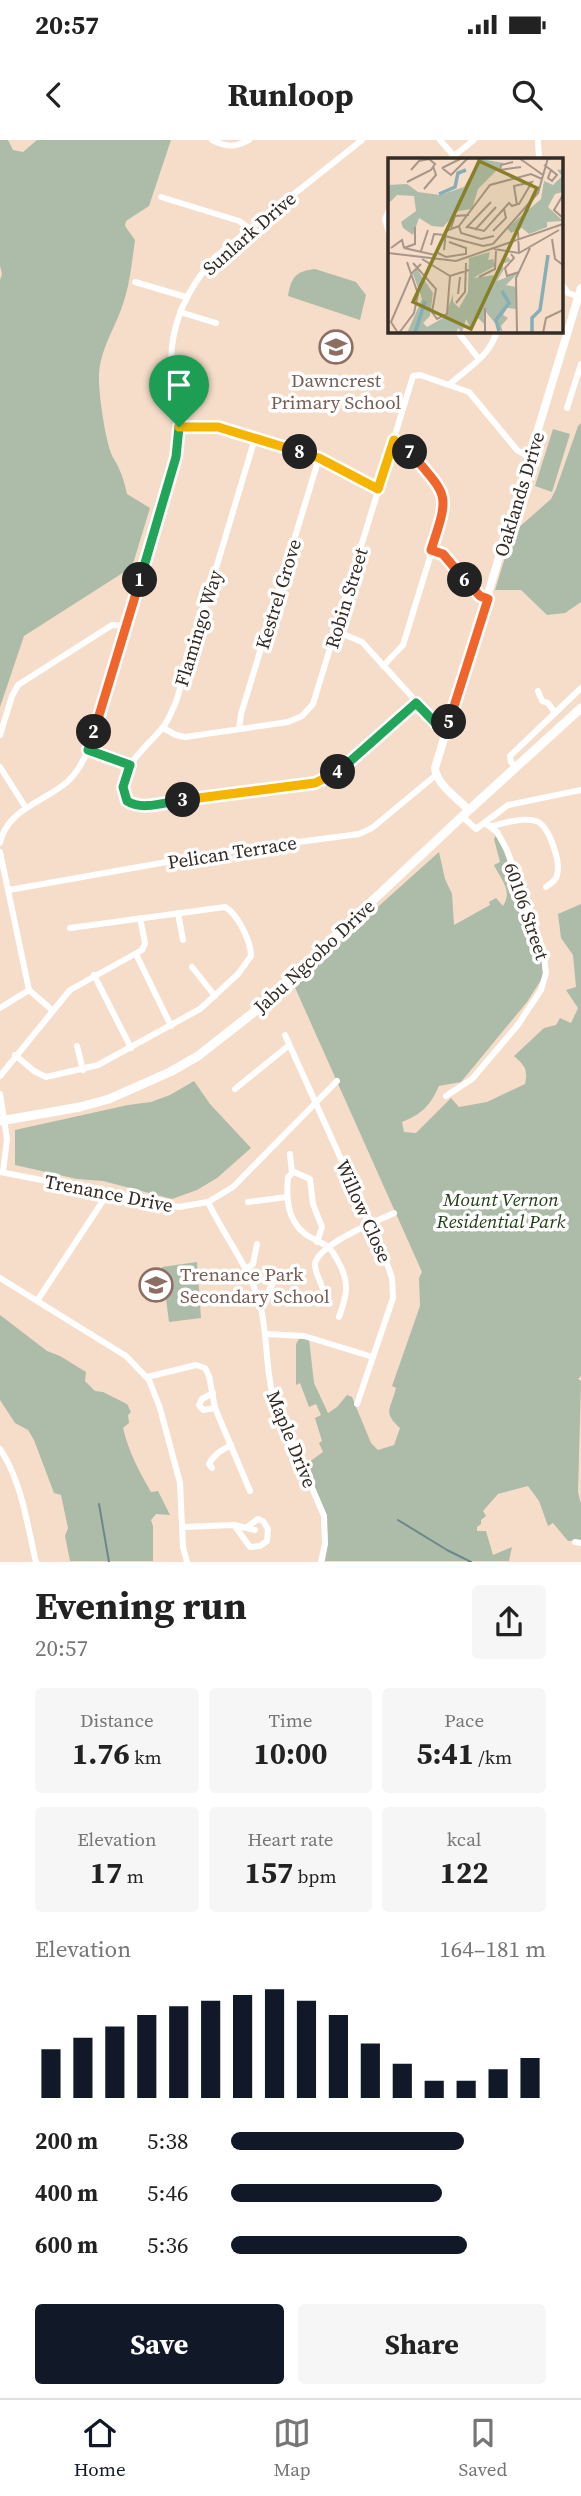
<!DOCTYPE html>
<meta charset="utf-8">
<style>
body{margin:0;font-family:"Source Serif 4",serif;background:#f6f6f6;color:#222;height:100vh;display:flex;flex-direction:column;font-size:26px;white-space:nowrap}
*{box-sizing:border-box;margin:0}
p{font-size:23px;color:#767676}
.icon{flex:none;width:38px;height:38px;fill:none;stroke:currentColor;stroke-width:2;stroke-linecap:round;stroke-linejoin:round}
.map{position:relative;height:1422px;overflow:hidden}
.sheet{display:flex;flex-direction:column;background:#fff;flex:1}
.sheet>*{flex:none}
.pin{position:absolute;display:grid;place-items:center;width:60px;height:60px;color:#fff;margin:-72px -30px;border-radius:50% 50% 50% 0;rotate:-45deg;box-shadow:0 0 7px #0007}
.pin .icon{rotate:45deg}
.km{position:absolute;width:35px;height:35px;margin:-18px;border-radius:50%;background:#222;color:#fff;font-size:19px;line-height:35px;text-align:center}
.round{display:grid;place-items:center;flex:none;width:74px;height:74px;border-radius:7px;background:#f6f6f6}
.summary{display:flex;align-items:center;justify-content:space-between;height:119px;padding:0 35px}
h1{font-size:38px;font-weight:700;line-height:52px}
.stats{display:grid;grid-template-columns:repeat(3,1fr);gap:10px;height:119px;padding:7px 35px}
.stats div{display:grid;align-content:center;border-radius:7px;background:#f6f6f6;text-align:center}
.stats b{font-size:30px;font-weight:700}
.stats small{font-size:19px;font-weight:400}
.stats p{font-size:19px}
.chart{height:196px;padding:14px 35px}
.chart p{display:flex;justify-content:space-between}
.chart svg{width:100%;height:126px;margin-top:7px;stroke:#111827;stroke-width:6}
.cta{display:flex;gap:14px;margin-top:auto;padding:14px 35px}
.cta a{flex:1;height:80px;border-radius:7px;background:#111827;color:#fff;font-size:28px;font-weight:700;line-height:80px;text-align:center}
.cta a+a{background:#f6f6f6;color:#222}
ul{padding:0 35px;list-style:none;font-size:23px}
li{display:grid;grid-template-columns:112px 84px 1fr;align-items:center;height:52px}
li i{height:18px;border-radius:9px;background:#111827}
.status{display:flex;justify-content:space-between;align-items:center;height:49px;padding:0 35px;background:#fff;direction:ltr}
.status svg{height:19px;fill:currentColor}
header{display:flex;justify-content:space-between;align-items:center;height:91px;padding:0 35px;background:#fff;font-size:32px;font-weight:700}
.dock{display:flex;justify-content:space-around;align-items:center;height:98px;border-top:2px solid #e0e0e0;background:#fff;font-size:19px;color:#767676}
.dock a{display:grid;justify-items:center;gap:4px}
.dock .on{color:#111827}
.map>svg:first-child{display:block}
</style>
<div class="status"><b>20:57</b><svg viewBox="0 0 49 12"><path d="M0 12V9h3v3zM5 12V6h3v6zM10 12V3h3v9zM15 12V0h3v12zM26 1h20v11H26zM47 4h2v5h-2z"/></svg></div>
<header><svg class="icon" aria-label="back" viewBox="0 0 24 24"><path d="M15 5l-7 7 7 7"/></svg>Runloop<svg class="icon" aria-label="search" viewBox="0 0 24 24"><circle cx="10" cy="10" r="6"/><path d="M15 15l6 6"/></svg></header>
<div class="map">
<svg width="581" height="1422" viewBox="0 0 581 1422">
<rect width="100%" height="100%" fill="#f6ddca"/>
<g fill="#adbba9">
<path d="M0,0H8L13,10L23,12L37,0H171L149,66L126,81L125,86L135,100C132,121 130,144 123,164C115,189 98,212 99,240C99,255 106,308 114,319C121,331 124,340 127,354L150,368L132,427L24,496L0,567V140L2,134L0,126Z"/>
<path d="M315,129L356,142L366,155L360,180L288,156C291,137 296,131 315,129Z"/>
<path d="M581,283V462L565,473L547,475L521,450H495L507,411L517,389L551,359L556,349L578,286Z"/>
<path d="M553,289L570,294L552,352L535,346Z"/>
<path d="M497,693L538,803L542,818L543,837L527,862L461,942L439,946C430,966 422,974 402,982L404,992L416,993L451,958L459,967L487,962L525,944C528,929 525,926 514,916L544,888L556,885L560,878L571,883L578,868L566,850L576,847L573,815L561,798L558,774L581,764V1236L578,1239L581,1241L578,1352L581,1364V1400L568,1401L553,1383L548,1386L539,1361L528,1346L498,1354L483,1371L486,1376L481,1380V1384L477,1387V1391H486L493,1415L512,1407L509,1421H325C333,1382 320,1360 305,1325L323,1312L319,1303L322,1301L315,1278L321,1275L316,1264L309,1267L300,1243L296,1245V1204L300,1197L309,1199L314,1243L328,1273L337,1267L347,1255L352,1257L371,1303L378,1310L394,1305L400,1288C382,1272 391,1269 396,1248L392,1246L420,1166L419,1138L422,1132L293,843L439,712L445,739L452,754L454,785L490,765L489,762L496,758L503,766C513,750 501,740 494,725L500,722L494,699Z"/>
<path d="M194,941L210,964L251,1008L217,1038L197,1050L172,1059L103,1041L77,1039L15,1025V990L128,965L151,962L170,955Z"/>
<path d="M197,1122L201,1178L169,1182L162,1127Z"/>
<path d="M0,1175L47,1211L60,1216L86,1232L85,1241L95,1251L103,1252L127,1264L131,1272L128,1275L129,1283L123,1288C129,1313 139,1331 151,1352L158,1351L170,1375L156,1374L151,1380L153,1386V1421H70L65,1396L68,1388L61,1355L54,1353L34,1300L28,1290L15,1283L0,1260Z"/>
</g>
<g fill="none" stroke-linecap="round" stroke-linejoin="round">
<g stroke="#6d878b" stroke-width="2">
<path d="M99,1364L109,1422"/>
<path d="M398,1380L447,1410L471,1422"/>
</g>
<g stroke="#fff" stroke-width="6">
<path d="M212,0C226,7 235,8 249,0"/>
<path d="M440,0L454,16"/>
<path d="M538,0L539,19"/>
<path d="M450,19L474,0"/>
<path d="M161,57L239,81L250,89"/>
<path d="M390,68L385,79L390,96"/>
<path d="M135,142L186,157"/>
<path d="M562,145L568,153L580,157"/>
<path d="M180,172L216,183"/>
<path d="M457,191L479,219"/>
<path d="M450,244C469,227 490,216 497,191"/>
<path d="M567,268L581,224"/>
<path d="M179,287C247,282 320,318 378,349"/>
<path d="M255,298L176,562C172,570 169,580 163,587C147,608 117,626 124,657L134,665L141,666L322,642L345,627L417,563"/>
<path d="M431,410C457,417 464,448 488,459"/>
<path d="M336,491L362,502L446,594"/>
<path d="M383,526L403,505L446,365C442,343 412,310 394,300"/>
<path d="M538,551L542,561L548,563L555,573"/>
<path d="M163,588L176,595L185,597L288,582L302,576L313,564L413,236L420,235L469,252L517,310L530,318"/>
<path d="M239,589L241,574L319,318"/>
<path d="M0,595L12,556L18,545L112,485L126,486"/>
<path d="M88,610L130,625"/>
<path d="M0,627L26,668"/>
<path d="M516,627L511,622L510,616L581,548"/>
<path d="M462,676L476,689L508,665L581,650"/>
<path d="M492,686C504,683 523,677 536,681C549,685 561,722 557,735C556,741 551,743 546,747"/>
<path d="M0,703C7,669 44,662 67,642C77,633 83,622 88,610L176,317C181,290 175,264 172,236C167,190 185,151 215,117L362,0"/>
<path d="M0,712L29,850L52,870"/>
<path d="M9,750L223,712L359,694L372,688L436,635"/>
<path d="M178,773L183,800"/>
<path d="M136,814L171,886"/>
<path d="M192,827L215,856"/>
<path d="M94,835L131,908"/>
<path d="M0,868L29,850"/>
<path d="M285,895L383,1112L392,1138L393,1158L357,1264"/>
<path d="M77,906L83,930"/>
<path d="M15,915L34,931L46,937L98,925L200,869L238,834L251,816C251,802 238,774 225,767L70,788"/>
<path d="M0,936L70,850L142,810L145,803L140,778"/>
<path d="M235,949L288,906"/>
<path d="M0,954L7,999L3,1032"/>
<path d="M446,956L472,939L517,886L541,850L546,833L543,810L507,710L497,692L485,683"/>
<path d="M290,1014L292,1033"/>
<path d="M0,1032L179,1067L208,1062L233,1047L337,941"/>
<path d="M208,1062C224,1096 250,1128 260,1164C268,1195 265,1226 273,1256L324,1376L325,1404L321,1422"/>
<path d="M248,1062L287,1057"/>
<path d="M317,1102L322,1087L313,1064L310,1039L294,1032L288,1037C286,1057 287,1079 304,1093C311,1099 320,1101 328,1107C333,1111 337,1119 340,1125C350,1144 346,1158 339,1177"/>
<path d="M245,1130L253,1124L257,1104"/>
<path d="M0,1138L126,1216L149,1240L160,1268L180,1343L183,1407L187,1422"/>
<path d="M322,1147C320,1140 315,1132 315,1125C316,1105 377,1081 394,1073"/>
<path d="M37,1161L108,1053"/>
<path d="M259,1161L266,1156L274,1141"/>
<path d="M266,1194L304,1196L373,1217"/>
<path d="M147,1237L196,1225L205,1228L209,1236L215,1268L250,1351"/>
<path d="M213,1253L202,1259L199,1265L203,1270L215,1268"/>
<path d="M0,1309C22,1342 27,1384 36,1422"/>
<path d="M212,1328L209,1324C214,1314 222,1310 231,1305"/>
<path d="M234,1385L250,1407L260,1406L267,1401L268,1389L263,1381L258,1379L247,1387"/>
<path d="M183,1387L234,1385L255,1390"/>
<path d="M575,1402L581,1403"/>
</g>
<path stroke="#fff" stroke-width="8" d="M469,670C458,659 436,644 435,628L581,148"/>
<path stroke="#fff" stroke-width="9" d="M0,981L80,967L109,959L170,932L198,916L254,872L469,670L581,568"/>
</g>
<g fill="none" stroke-linecap="round" stroke-linejoin="round">
<defs>
<path id="split-1" d="M140,440L176,317L179,287"/>
<path id="split-2" d="M94,592L140,440"/>
<path id="split-3" d="M94,592L88,610L130,625L123,647L127,661C142,671 166,662 183,660"/>
<path id="split-4" d="M183,660L315,643L338,632"/>
<path id="split-5" d="M338,632L416,563L446,594L449,582"/>
<path id="split-6" d="M449,582L488,459L480,456L465,440"/>
<path id="split-7" d="M410,312C449,358 450,352 431,410L443,414L465,440"/>
<path id="split-8" d="M300,312L319,318L378,349L394,300L410,312"/>
<path id="split-9" d="M179,287H218L300,312"/>
</defs>
<use href="#split-1" stroke="#fff" stroke-width="14"/>
<use href="#split-2" stroke="#fff" stroke-width="14"/>
<use href="#split-3" stroke="#fff" stroke-width="14"/>
<use href="#split-4" stroke="#fff" stroke-width="14"/>
<use href="#split-5" stroke="#fff" stroke-width="14"/>
<use href="#split-6" stroke="#fff" stroke-width="14"/>
<use href="#split-7" stroke="#fff" stroke-width="14"/>
<use href="#split-8" stroke="#fff" stroke-width="14"/>
<use href="#split-9" stroke="#fff" stroke-width="14"/>
<use href="#split-1" stroke="#22a559" stroke-width="9"/>
<use href="#split-2" stroke="#f0652b" stroke-width="9"/>
<use href="#split-3" stroke="#22a559" stroke-width="9"/>
<use href="#split-4" stroke="#f5b400" stroke-width="9"/>
<use href="#split-5" stroke="#22a559" stroke-width="9"/>
<use href="#split-6" stroke="#f0652b" stroke-width="9"/>
<use href="#split-7" stroke="#f0652b" stroke-width="9"/>
<use href="#split-8" stroke="#f5b400" stroke-width="9"/>
<use href="#split-9" stroke="#f5b400" stroke-width="9"/>
</g>
<defs>
<symbol id="school-ring" viewBox="-11 -11 22 22"><circle r="9.5" fill="#fff" stroke="#8d6e63" stroke-width="1.5"/><path d="M0-5L7-2L0 1L-7-2ZM-4 1L0 2.5L4 1V4Q0 6-4 4Z" fill="#8d6e63"/></symbol>
</defs>
<g fill-rule="evenodd">
<use href="#school-ring" x="317" y="188" width="38" height="38"/>
<use href="#school-ring" x="137" y="1126" width="38" height="38"/>
</g>
<g text-anchor="middle" stroke-width="7" stroke-linejoin="round" paint-order="stroke">
<g font-size="19" fill="#342b24" stroke="#fff">
<text transform="translate(249 93) rotate(-41)" y="7">Sunlark Drive</text>
<text transform="translate(519 354) rotate(-73)" y="7">Oaklands Drive</text>
<text transform="translate(278 454) rotate(-73)" y="7">Kestrel Grove</text>
<text transform="translate(346 458) rotate(-73)" y="7">Robin Street</text>
<text transform="translate(198 488) rotate(-73)" y="7">Flamingo Way</text>
<text transform="translate(232 712) rotate(-9)" y="7">Pelican Terrace</text>
<text transform="translate(527 771) rotate(71)" y="7">60106 Street</text>
<text transform="translate(314 816) rotate(-43)" y="7">Jabu Ngcobo Drive</text>
<text transform="translate(109 1053) rotate(11)" y="7">Trenance Drive</text>
<text transform="translate(364 1071) rotate(66)" y="7">Willow Close</text>
<text transform="translate(292 1299) rotate(68)" y="7">Maple Drive</text>
</g>
<g font-size="19" fill="#785e54" stroke="#fff">
<text x="336" y="247">Dawncrest<tspan x="336" dy="22">Primary School</tspan></text>
<text x="180" y="1141" text-anchor="start">Trenance Park<tspan x="180" dy="22">Secondary School</tspan></text>
</g>
<g font-size="19" font-style="italic" fill="#213f15" stroke="#fff">
<text x="501" y="1066">Mount Vernon<tspan x="501" dy="22">Residential Park</tspan></text>
</g>
</g>
<g transform="translate(388 18)">
<rect width="175" height="175" fill="#f6ddca"/>
<path d="M92,1L116,5L90,31L84,51L70,53L55,69L44,68L31,60L25,77L15,70L13,64L28,53L26,38L9,37L0,46V27L19,26L30,34L52,37L76,29ZM175,11V34L167,36L160,49L175,63L159,64V69L141,76L134,70L123,75L119,70L153,41L156,23L165,27L174,18L169,12ZM102,94L100,102L105,101L107,108L85,120L107,117L111,106L120,99L123,103L114,106L116,111L109,123L130,115L118,127L128,129V151L119,150L115,157L120,160L113,168L115,175L98,154L97,167L89,159L82,169L78,161L74,175L70,170L68,175H19L34,141L25,116L29,111L45,135L42,158L35,165L39,169L57,159L65,136V144L71,150L80,134L81,100Z" fill="#adbba9"/>
<path fill="none" stroke="#85aeb7" stroke-width="3.5" d="M51,36L67,29L70,15L78,12M111,173L108,162L121,145L114,133M27,175L37,143M144,175V160L152,152L160,97"/>
<path fill="none" stroke="#a89688" stroke-width="2" d="M131,0L155,17M125,4L113,7L112,12L133,9M156,7L163,12L169,17L164,23L160,20L163,12M54,10L63,17L80,0M54,10L74,0M23,12L31,3L41,1M19,24L43,12L47,6L41,1M36,31L48,17L45,8M175,37L166,52L175,60M71,68L73,75L93,81L106,78M80,69L96,73L121,45L124,48L130,46H131L144,24L126,28L129,47M63,70L67,58L81,57M78,70L103,44M87,72L108,49M105,73L118,60L116,51M130,74L131,95M57,78L95,88L105,86M164,81L167,101L175,107M105,86L150,35L160,0M43,87L46,76L57,77M3,90L14,82L16,90M16,90L47,97M16,90L27,86V69M106,91L131,95L171,72M56,92L58,73L71,68L102,27L143,16L154,21M33,93L40,72M0,95L68,103L175,66M50,95L58,99L78,96V90L61,84M123,96L126,100L117,110L119,118L131,114M34,101L62,118L81,112M25,105L48,131L44,154L49,161L59,156L62,118M91,119L107,111L108,93M70,136L72,119L71,127M68,145L77,134L78,105M10,175L3,164L24,115L33,106M11,175L26,155L30,136L19,104M97,175V150M129,175L128,120L142,90M155,175L158,160L175,152"/>
<path fill="#888028" fill-opacity="0.15" stroke="#888028" stroke-width="3.5" d="M91,3L149,30L83,171L25,144Z"/>
<rect width="175" height="175" fill="none" stroke="#342b24" stroke-width="3.5"/>
</g>
</svg>
<div class="pin" style="left:179px;top:287px;background:#1e9e55"><svg class="icon" aria-label="arrive" viewBox="0 0 24 24"><path d="M6 21V4h12l-3 4 3 4H6"/></svg></div>
<b class="km" style="left:140px;top:440px">1</b>
<b class="km" style="left:94px;top:592px">2</b>
<b class="km" style="left:183px;top:660px">3</b>
<b class="km" style="left:338px;top:632px">4</b>
<b class="km" style="left:449px;top:582px">5</b>
<b class="km" style="left:465px;top:440px">6</b>
<b class="km" style="left:410px;top:312px">7</b>
<b class="km" style="left:300px;top:312px">8</b>
</div>
<section class="sheet">
<div class="summary"><div><h1>Evening run</h1><p>20:57</p></div><a class="round"><svg class="icon" aria-label="share" viewBox="0 0 24 24"><path d="M12 15V3M7 8l5-5 5 5M5 13v7h14v-7"/></svg></a></div>
<div class="stats">
<div><p>Distance</p><b>1.76<small> km</small></b></div>
<div><p>Time</p><b>10:00</b></div>
<div><p>Pace</p><b>5:41<small> /km</small></b></div>
</div>
<div class="stats">
<div><p>Elevation</p><b>17<small> m</small></b></div>
<div><p>Heart rate</p><b>157<small> bpm</small></b></div>
<div><p>kcal</p><b>122</b></div>
</div>
<div class="chart"><p><span>Elevation</span>164–181 m</p>
<svg viewBox="0 0 160 44" preserveAspectRatio="none"><path d="M5 44V27M15 44V23M25 44V19M35 44V15M45 44V12M55 44V10M65 44V8M75 44V6M85 44V10M95 44V15M105 44V25M115 44V32M125 44V38M135 44V38M145 44V34M155 44V30"/></svg>
</div>
<ul>
<li><b>200 m</b>5:38<i style="width:74%"></i></li>
<li><b>400 m</b>5:46<i style="width:67%"></i></li>
<li><b>600 m</b>5:36<i style="width:75%"></i></li>
</ul>
<div class="cta"><a>Save</a><a>Share</a></div>
</section>
<nav class="dock">
<a class="on"><svg class="icon" aria-label="home" viewBox="0 0 24 24"><path d="M3 11l9-7 9 7M6 9v11h12V9"/></svg>Home</a>
<a><svg class="icon" aria-label="map" viewBox="0 0 24 24"><path d="M3 6l6-2 6 2 6-2v14l-6 2-6-2-6 2zM9 4v14M15 6v14"/></svg>Map</a>
<a><svg class="icon" aria-label="saved" viewBox="0 0 24 24"><path d="M7 4h10v16l-5-4-5 4z"/></svg>Saved</a>
</nav>
